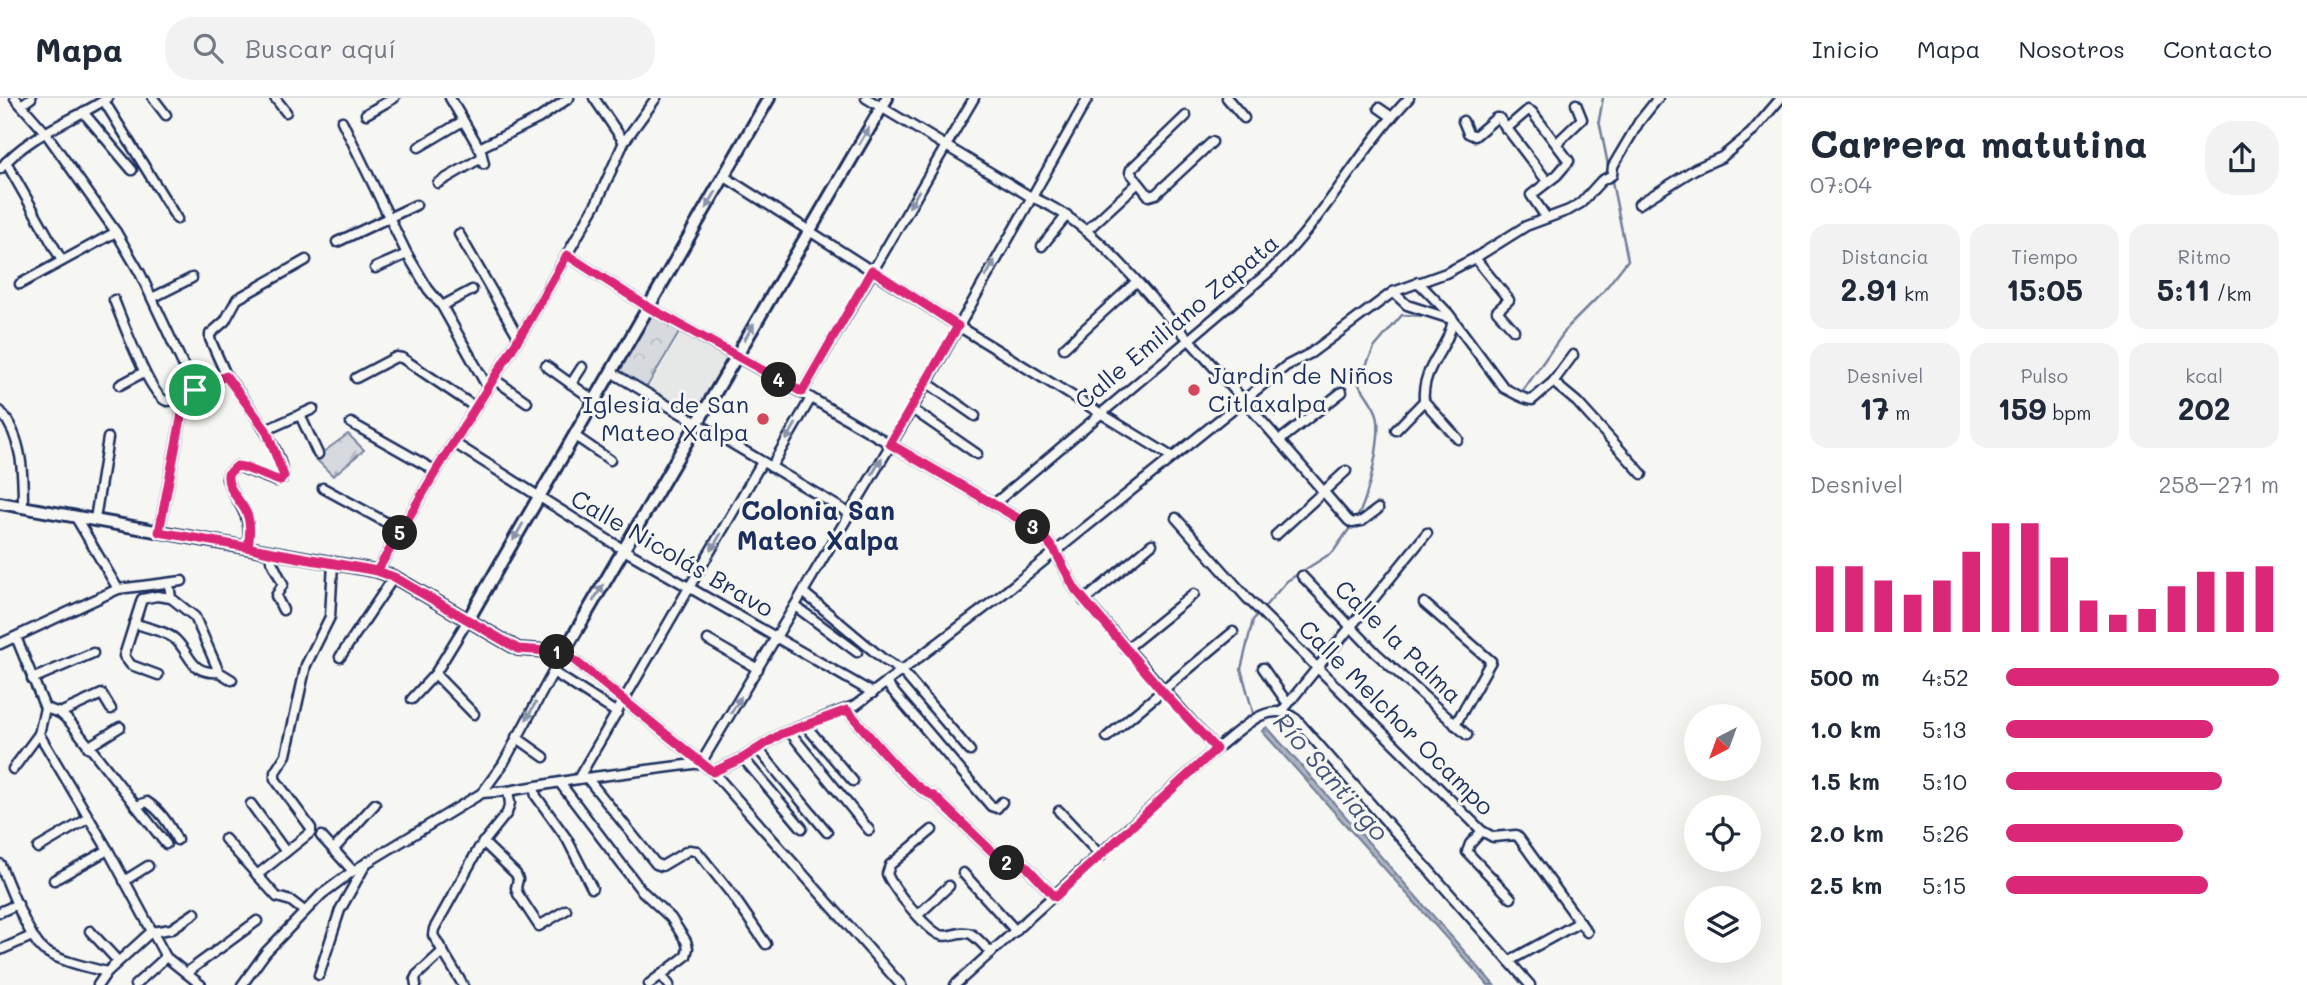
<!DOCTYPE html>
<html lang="es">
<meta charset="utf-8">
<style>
body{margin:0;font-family:Mali,sans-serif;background:#f2f2f3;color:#1f2937;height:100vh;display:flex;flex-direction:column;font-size:26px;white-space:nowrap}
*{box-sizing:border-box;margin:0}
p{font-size:23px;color:#747a83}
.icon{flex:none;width:38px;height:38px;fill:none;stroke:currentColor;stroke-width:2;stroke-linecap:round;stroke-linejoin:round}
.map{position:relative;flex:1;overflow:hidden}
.details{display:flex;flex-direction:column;background:#fff;width:525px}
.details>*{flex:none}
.needle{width:46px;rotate:221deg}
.buttons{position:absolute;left:1684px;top:606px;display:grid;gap:14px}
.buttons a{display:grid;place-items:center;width:77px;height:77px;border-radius:50%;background:#fff;box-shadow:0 7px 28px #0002;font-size:35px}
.pin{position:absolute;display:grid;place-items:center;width:60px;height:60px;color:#fff;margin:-30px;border:4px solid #fff;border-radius:50%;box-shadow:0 2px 7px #0007}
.km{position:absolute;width:35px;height:35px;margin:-18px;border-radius:50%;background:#222;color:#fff;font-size:19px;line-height:35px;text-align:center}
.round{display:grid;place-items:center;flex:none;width:74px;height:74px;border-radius:28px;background:#f2f2f3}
.overview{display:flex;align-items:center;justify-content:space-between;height:119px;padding:0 28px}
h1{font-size:38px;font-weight:700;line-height:52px}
.stats{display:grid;grid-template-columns:repeat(3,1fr);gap:10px;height:119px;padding:7px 28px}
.stats div{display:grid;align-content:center;border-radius:18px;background:#f2f2f3;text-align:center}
.stats b{font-size:30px;font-weight:700}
.stats small{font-size:19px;font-weight:400}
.stats p{font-size:19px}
.chart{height:196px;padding:14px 28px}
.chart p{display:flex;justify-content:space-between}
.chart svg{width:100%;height:126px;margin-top:7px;stroke:#db2777;stroke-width:6}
ul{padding:0 28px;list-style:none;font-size:23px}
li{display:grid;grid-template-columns:112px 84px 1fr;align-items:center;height:52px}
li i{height:18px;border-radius:9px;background:#db2777}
header{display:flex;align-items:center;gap:42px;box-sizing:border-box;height:98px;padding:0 35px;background:#fff;border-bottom:2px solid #e0e1e3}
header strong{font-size:33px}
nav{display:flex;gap:38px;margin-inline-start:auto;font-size:24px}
.search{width:490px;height:63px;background:#f2f2f3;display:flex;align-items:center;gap:18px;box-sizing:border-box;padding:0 24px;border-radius:28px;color:#747a83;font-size:26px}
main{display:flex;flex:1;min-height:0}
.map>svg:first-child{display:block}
</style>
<header>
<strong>Mapa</strong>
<div class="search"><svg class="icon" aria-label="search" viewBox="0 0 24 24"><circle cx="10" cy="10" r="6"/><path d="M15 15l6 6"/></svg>Buscar aquí</div>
<nav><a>Inicio</a><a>Mapa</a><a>Nosotros</a><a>Contacto</a></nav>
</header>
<main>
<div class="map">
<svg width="1782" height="887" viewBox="0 0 1782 887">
<defs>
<pattern id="forest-firs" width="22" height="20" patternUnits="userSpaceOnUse" patternTransform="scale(1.75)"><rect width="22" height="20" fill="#d6d9dd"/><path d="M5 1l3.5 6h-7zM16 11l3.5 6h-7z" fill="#b7bbc0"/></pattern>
<pattern id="park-crowns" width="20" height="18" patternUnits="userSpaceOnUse" patternTransform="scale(1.75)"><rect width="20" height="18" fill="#d6d9dd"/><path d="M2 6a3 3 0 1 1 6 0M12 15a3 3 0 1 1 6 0" fill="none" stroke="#b7bbc0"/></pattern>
<pattern id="water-ripples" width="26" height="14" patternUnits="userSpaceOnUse" patternTransform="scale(1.75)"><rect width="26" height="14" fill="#abb2c0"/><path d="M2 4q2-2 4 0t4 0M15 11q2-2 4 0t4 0" fill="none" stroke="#8a919f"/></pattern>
</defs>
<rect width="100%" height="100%" fill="#f6f6f2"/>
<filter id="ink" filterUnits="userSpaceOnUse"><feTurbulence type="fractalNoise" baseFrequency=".0143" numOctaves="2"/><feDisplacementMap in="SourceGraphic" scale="14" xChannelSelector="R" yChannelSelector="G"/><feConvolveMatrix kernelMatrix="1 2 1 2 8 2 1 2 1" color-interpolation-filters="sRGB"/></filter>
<g filter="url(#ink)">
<path fill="#e6e7e7" d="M684,230L729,257L692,319L647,293Z"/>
<path fill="url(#forest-firs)" stroke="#78849e" stroke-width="2" d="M348,336L364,352L333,378L315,360Z"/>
<path fill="url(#park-crowns)" stroke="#78849e" stroke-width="2" d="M652,211L682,230L645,292L614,274Z"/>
<path fill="url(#water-ripples)" stroke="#717e99" stroke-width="2" d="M1267,629L1494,887H1488L1262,633Z"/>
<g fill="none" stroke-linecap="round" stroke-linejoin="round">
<g stroke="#717e99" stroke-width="2.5">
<path d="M1603,0L1599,22L1609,72"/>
<path d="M1517,294H1522L1568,229L1602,195L1628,162L1611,79"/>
<path d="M1356,421C1368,404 1384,333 1376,314C1372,304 1364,294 1358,285L1374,250L1402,217L1430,218"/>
<path d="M1254,618L1241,571L1253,522L1287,483L1333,454L1352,427"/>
</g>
<defs>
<g id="minor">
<path d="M15,0L45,34L116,134L140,175L195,292"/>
<path d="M153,0L166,17"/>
<path d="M275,0L286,14"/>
<path d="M450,0L481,53L484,66"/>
<path d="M594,0L624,44"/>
<path d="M866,0L1031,99C1091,122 1138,186 1181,233C1238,295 1293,358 1348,422L1352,425L1362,423L1378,411"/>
<path d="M1227,0L1244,20"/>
<path d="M104,3L177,121"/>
<path d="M21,7L31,0"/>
<path d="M1379,10L1392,19"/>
<path d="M83,14L132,72"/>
<path d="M366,16L394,0"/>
<path d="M1186,18L1131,71L1130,74L1149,98L1156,96L1212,44"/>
<path d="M342,23L407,156L428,191L442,208L488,290"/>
<path d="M1463,23L1468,35L1475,38L1496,20H1499L1547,83"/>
<path d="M1506,31L1528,12L1532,14L1569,63L1557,77L1531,97L1546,119"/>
<path d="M1557,45L1582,21L1576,6"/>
<path d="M419,49L463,23"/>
<path d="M479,50L538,21L569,0"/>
<path d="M6,64L62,163"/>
<path d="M0,71C28,37 72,23 108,0"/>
<path d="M725,79L958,228L1172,359"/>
<path d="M438,85L481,60"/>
<path d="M1639,106L1695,71L1722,59L1751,35L1781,0"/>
<path d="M1086,133L1138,85"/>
<path d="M459,136L519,240"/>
<path d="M337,144L416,107"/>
<path d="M1042,148L1067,117"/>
<path d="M567,157L648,209L811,300L1038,432L1055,453L1075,491L1216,651"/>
<path d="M1475,160L1509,202L1497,213L1514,232"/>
<path d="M375,170L407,156"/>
<path d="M1418,184L1448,215L1504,290C1512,294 1524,302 1532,302L1553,284L1573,257"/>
<path d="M20,186L116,134"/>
<path d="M1393,194L1407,207L1451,221"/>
<path d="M152,200L192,180"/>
<path d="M114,202C121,219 151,301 167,303C178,304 215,284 226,277C242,299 287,355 282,381L276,383L237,368L228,376L227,381C239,411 252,413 248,449"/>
<path d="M442,208L472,192"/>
<path d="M1064,250L1136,184"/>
<path d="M546,268L595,303"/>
<path d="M611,274L849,415"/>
<path d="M226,277L210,241V236L225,223L237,201L306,162"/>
<path d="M356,280L396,259L402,260L475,309"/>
<path d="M494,281L527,304"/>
<path d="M926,284L975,318"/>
<path d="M1553,284L1577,304L1642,376"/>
<path d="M571,286L582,269"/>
<path d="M120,287L144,274"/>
<path d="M802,294L974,0"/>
<path d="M1424,303L1458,341"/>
<path d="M912,311L977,356"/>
<path d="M0,313C23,339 23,376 23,409"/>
<path d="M300,317L318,356"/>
<path d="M351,325L436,373"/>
<path d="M266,332L313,311"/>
<path d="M1396,332L1424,303C1421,269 1448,252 1453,222"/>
<path d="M575,338L610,362"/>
<path d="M1280,342L1342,294"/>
<path d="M454,345L624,452L873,595"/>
<path d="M771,369L811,300"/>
<path d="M323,390L402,433"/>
<path d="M994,406L1270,173C1324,121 1358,54 1409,0"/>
<path d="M75,418L118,491"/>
<path d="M1176,420L1247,500L1482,733L1493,739L1516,737L1519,740L1587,834"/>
<path d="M95,421L108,340"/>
<path d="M159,434L185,300"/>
<path d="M1276,437L1346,373"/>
<path d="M271,455V462L283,486L276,498L283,512"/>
<path d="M377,473L436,373L527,227L597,104L624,44L656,0"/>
<path d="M1302,478L1376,555L1467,637"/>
<path d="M169,486L171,500L195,519L219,574L232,582"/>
<path d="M803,494L883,561L902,573L970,653"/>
<path d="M1084,503L1152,446"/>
<path d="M1424,505L1491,563L1455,627"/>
<path d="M795,508L857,554"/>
<path d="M134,525C146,530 167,533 176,542C192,558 190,576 219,574"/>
<path d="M16,539L45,610L39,636L108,752L166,859L201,887"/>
<path d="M708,542L758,571"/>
<path d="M0,546L118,491L182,483"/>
<path d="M1126,551L1194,496"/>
<path d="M340,559L394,479"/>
<path d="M1263,570L1288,606"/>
<path d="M553,574L617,615"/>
<path d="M435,576L474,616"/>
<path d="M158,577L131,567L124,558L142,501L157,498L171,500"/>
<path d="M32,581L93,555"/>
<path d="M886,585L991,708L997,710L1002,704"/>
<path d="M412,601L435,576L468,522"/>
<path d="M45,610L60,615L70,624L166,746"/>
<path d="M847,612C866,633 910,691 934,698L1002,763L1007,765L1019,763L1023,765L1055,799"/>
<path d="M1283,612L1427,435"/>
<path d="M60,615L102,596L111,611"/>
<path d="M806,628L853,683"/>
<path d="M789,633L869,732"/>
<path d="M516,639L544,659"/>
<path d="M1107,639L1233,534"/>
<path d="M88,649L120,629"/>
<path d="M758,651L827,734"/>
<path d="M743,660L802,730"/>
<path d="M701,665L912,311L1088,0"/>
<path d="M13,671L39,636"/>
<path d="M713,674L743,660L781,636L856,607L999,499L1286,268L1311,255L1393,194L1446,175L1475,160L1526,128L1569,112L1581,105L1601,83L1612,77L1613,68L1639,24L1658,0"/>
<path d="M587,680L656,766L662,768L689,752L697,753L733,798L766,846"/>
<path d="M578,681L762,364"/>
<path d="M560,685L641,792L671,820L686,843L688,850L686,858L649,886"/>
<path d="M534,689L536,698L567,741L592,790"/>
<path d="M482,695L503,666L564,554L713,674L901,887"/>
<path d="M251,706L286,754"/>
<path d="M136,708L147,704C161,713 170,727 177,742"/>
<path d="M1059,713L1101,758"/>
<path d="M932,732L890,767L887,776C894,792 923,827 938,836C948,842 959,831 971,836C978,840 985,849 991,855"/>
<path d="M1482,733L1470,746L1467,754L1511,800"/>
<path d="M321,738L353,773"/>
<path d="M225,741L277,799L291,803L304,813"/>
<path d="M483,744L516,776L518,781L516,790L518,796L539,828L566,812"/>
<path d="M38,750L89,720"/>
<path d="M334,751L375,706"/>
<path d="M0,766C8,785 30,844 45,853C62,864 87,869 107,874"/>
<path d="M963,775L1016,833"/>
<path d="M257,777L311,734V730L275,681V674L286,657L306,567L330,519L333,465"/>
<path d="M54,782L108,752"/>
<path d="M124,783L148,768"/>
<path d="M0,814L18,806"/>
<path d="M918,817L949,788"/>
<path d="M90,833L118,863"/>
<path d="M0,852L32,838"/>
<path d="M1509,863L1580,824"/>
<path d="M186,875L257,823"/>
<path d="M319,877L340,812L367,764"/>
<path d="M661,877L669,887"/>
<path d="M98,887L107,874L151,834L171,831L195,815"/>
<path d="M135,887L166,859"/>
<path d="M242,887L266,854L322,796L353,773L482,695L508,693L578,681L701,665"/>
<path d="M416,887L415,881L417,877L443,853"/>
<path d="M463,887L433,837L434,831L479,750L507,715L510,705L508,693"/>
<path d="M955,887L1216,651C1239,634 1268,599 1296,621L1530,887"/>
</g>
<g id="major">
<path d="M0,405L377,473L394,479L518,551L564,554L887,0"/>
<path d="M468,522L769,0"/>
</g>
</defs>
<use href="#minor" stroke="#1b2f5e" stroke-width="13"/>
<use href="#major" stroke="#1b2f5e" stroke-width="16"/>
<use href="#minor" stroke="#f6f6f2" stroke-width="8"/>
<use href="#major" stroke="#f6f6f2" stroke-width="10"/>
</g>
<defs><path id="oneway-solid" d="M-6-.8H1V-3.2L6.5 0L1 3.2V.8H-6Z" transform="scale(1.75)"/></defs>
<g fill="#8892a8">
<use href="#oneway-solid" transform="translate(864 38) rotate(-60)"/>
<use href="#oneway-solid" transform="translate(914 101) rotate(120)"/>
<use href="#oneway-solid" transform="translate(711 102) rotate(120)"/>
<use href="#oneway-solid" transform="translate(990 171) rotate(-61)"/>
<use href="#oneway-solid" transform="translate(749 234) rotate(-60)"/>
<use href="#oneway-solid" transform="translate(791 334) rotate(120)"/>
<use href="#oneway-solid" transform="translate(877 368) rotate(-60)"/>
<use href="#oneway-solid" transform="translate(518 434) rotate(120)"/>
<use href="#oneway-solid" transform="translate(716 444) rotate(120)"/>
<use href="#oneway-solid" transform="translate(598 495) rotate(-59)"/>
<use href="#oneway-solid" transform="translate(736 607) rotate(-59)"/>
<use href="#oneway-solid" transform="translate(531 613) rotate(119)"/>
</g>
</g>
<g fill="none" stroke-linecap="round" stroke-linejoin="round" filter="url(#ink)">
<defs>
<path id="route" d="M195,292L185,300L159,434C232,446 305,460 377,473L394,479L518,551L564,554L713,674L743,660L781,636L847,612C866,633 909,690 934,698L1002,763L1007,765L1019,763L1023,765L1055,799L1216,651L1163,594L1075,491L1055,453L1038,432L890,346L958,228L872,172L802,294L648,209L567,157L527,227L436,373L377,473C334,465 290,461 248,449C250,438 251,426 247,416C241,402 226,391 228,376L237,368L243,369L280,383L284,378L282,373L266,332L226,278L195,292"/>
</defs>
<use href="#route" stroke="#fff" stroke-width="14"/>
<use href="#route" stroke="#db2777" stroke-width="9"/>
</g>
<g fill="#d1495b" stroke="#f6f6f2" stroke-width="2.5">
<circle cx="1194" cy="292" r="7"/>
<circle cx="763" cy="321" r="7"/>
</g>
<g text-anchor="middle" stroke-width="6" stroke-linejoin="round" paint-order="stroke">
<g font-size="24" fill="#1b2f5e" stroke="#f6f6f2">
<text transform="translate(1177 224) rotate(-40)" y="8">Calle Emiliano Zapata</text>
<text transform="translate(672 456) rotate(30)" y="8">Calle Nicolás Bravo</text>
<text transform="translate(1398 544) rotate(44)" y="8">Calle la Palma</text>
<text transform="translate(1396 620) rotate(45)" y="8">Calle Melchor Ocampo</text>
</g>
<g font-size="24" fill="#1b2f5e" stroke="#f6f6f2" text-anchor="start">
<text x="1208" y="286">Jardin de Niños<tspan x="1208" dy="28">Citlaxalpa</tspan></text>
<text x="749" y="315" text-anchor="end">Iglesia de San<tspan x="749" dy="28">Mateo Xalpa</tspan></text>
</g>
<g font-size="26" font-weight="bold" fill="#1b2f5e" stroke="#f6f6f2">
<text x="818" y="422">Colonia San<tspan x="818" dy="30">Mateo Xalpa</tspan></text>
</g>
<g font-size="26" font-style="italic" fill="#46567b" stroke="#f6f6f2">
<text transform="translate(1331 679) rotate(49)" y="9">Río Santiago</text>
</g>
</g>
</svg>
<div class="buttons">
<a><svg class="needle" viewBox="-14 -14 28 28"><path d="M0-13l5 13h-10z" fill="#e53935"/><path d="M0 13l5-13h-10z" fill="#747a83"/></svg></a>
<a><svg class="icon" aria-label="locate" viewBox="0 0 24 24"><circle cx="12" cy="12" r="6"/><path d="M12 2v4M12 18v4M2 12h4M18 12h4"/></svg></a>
<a><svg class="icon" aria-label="layers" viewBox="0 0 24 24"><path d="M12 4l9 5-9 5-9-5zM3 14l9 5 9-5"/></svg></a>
</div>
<div class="pin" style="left:195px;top:292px;background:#1e9e55"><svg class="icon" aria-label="arrive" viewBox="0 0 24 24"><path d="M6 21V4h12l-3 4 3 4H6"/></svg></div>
<b class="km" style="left:557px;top:554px">1</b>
<b class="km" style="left:1007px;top:765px">2</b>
<b class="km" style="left:1033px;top:429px">3</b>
<b class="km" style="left:779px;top:282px">4</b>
<b class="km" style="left:400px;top:435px">5</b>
</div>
<section class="details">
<div class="overview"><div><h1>Carrera matutina</h1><p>07:04</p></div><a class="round"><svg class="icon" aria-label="share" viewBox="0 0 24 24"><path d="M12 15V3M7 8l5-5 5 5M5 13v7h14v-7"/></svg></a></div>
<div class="stats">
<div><p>Distancia</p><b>2.91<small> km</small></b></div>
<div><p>Tiempo</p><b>15:05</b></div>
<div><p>Ritmo</p><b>5:11<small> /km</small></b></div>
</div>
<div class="stats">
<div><p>Desnivel</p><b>17<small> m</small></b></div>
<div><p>Pulso</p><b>159<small> bpm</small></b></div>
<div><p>kcal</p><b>202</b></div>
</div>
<div class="chart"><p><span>Desnivel</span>258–271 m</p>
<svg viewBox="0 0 160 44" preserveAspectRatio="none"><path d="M5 44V21M15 44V21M25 44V26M35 44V31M45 44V26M55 44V16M65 44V6M75 44V6M85 44V18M95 44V33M105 44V38M115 44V36M125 44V28M135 44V23M145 44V23M155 44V21"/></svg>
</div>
<ul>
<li><b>500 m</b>4:52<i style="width:100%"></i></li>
<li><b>1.0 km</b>5:13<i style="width:76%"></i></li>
<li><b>1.5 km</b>5:10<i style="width:79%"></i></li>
<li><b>2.0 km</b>5:26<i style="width:65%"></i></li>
<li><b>2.5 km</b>5:15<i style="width:74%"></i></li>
</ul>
</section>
</main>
